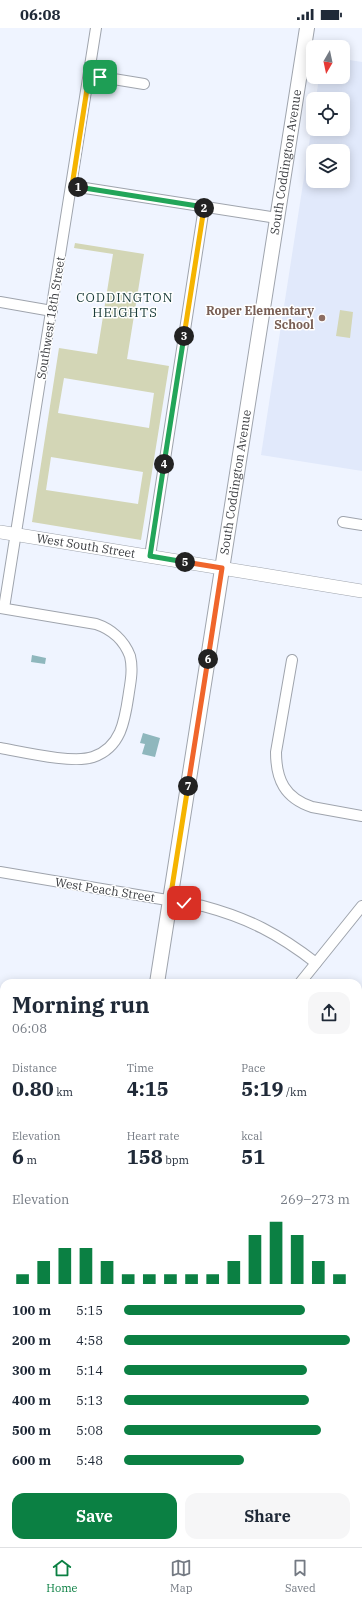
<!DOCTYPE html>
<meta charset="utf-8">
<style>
body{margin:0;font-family:"IBM Plex Serif",serif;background:#f6f6f7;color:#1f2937;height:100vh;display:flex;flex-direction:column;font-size:15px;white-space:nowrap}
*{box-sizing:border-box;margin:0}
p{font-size:13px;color:#747a83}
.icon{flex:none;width:22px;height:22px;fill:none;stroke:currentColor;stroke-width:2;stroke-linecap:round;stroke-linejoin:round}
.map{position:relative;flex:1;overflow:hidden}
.drawer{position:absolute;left:0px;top:951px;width:362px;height:568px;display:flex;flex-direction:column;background:#fff;border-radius:12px 12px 0 0;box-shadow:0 2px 10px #0003}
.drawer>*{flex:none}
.needle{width:26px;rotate:189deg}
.buttons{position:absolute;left:306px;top:12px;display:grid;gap:8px}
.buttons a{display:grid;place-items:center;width:44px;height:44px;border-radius:8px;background:#fff;box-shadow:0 2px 10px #0003;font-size:20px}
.pin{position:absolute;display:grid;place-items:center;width:34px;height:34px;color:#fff;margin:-17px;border-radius:8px;box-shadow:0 2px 6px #0006}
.km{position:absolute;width:20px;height:20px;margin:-10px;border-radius:50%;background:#222;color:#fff;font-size:11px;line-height:20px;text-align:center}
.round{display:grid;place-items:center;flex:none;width:42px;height:42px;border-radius:12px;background:#f6f6f7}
.headline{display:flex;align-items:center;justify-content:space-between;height:68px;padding:0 12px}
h1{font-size:22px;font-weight:700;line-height:30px}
.metrics{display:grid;grid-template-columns:repeat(3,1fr);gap:6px;height:68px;padding:4px 12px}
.metrics div{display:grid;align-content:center}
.metrics b{font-size:20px;font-weight:700}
.metrics small{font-size:11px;font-weight:400}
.metrics p{font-size:11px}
.chart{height:112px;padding:8px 12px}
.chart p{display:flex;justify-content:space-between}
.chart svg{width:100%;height:72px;margin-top:4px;stroke:#0b8043;stroke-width:6}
.cta{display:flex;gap:8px;margin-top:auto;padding:8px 12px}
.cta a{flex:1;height:46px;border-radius:12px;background:#0b8043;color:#fff;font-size:16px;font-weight:700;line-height:46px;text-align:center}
.cta a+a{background:#f6f6f7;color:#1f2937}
ul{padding:0 12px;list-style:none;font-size:13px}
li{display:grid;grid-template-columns:64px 48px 1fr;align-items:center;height:30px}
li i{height:10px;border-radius:5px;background:#0b8043}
.status{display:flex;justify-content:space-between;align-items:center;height:28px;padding:0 20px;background:#fff;direction:ltr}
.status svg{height:11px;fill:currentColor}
.tab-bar{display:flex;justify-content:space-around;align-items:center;height:56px;border-top:1px solid #e0e1e3;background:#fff;font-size:11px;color:#747a83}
.tab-bar a{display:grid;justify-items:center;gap:2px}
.tab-bar .on{color:#0b8043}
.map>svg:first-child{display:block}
</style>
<div class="status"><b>06:08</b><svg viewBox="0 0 49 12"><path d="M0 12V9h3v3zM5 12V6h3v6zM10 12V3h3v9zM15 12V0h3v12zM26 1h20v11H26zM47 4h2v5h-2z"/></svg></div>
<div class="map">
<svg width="362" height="1519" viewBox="0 0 362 1519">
<rect width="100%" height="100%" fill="#eff4ff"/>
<g fill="#e1e9fb" fill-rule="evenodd">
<path d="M343,31L362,34V443L261,427L313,91V101H343V71H316L319,49H343ZM313,123H343V153H313Z"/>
<path d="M0,1276H4V1515H46L45,1519H0Z"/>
</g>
<g fill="#d3d6b6" fill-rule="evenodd">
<path d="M75,215L144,226L127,331L169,338L141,512L32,494L59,320L97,326L113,226L74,220ZM64,350L154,365L149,400L58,385ZM51,429L143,444L138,476L46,462Z"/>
<path d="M340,282L353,284L350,310L336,308Z"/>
<path d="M0,1037L4,1038V1276H0Z"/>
</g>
<g fill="#8fb7bd">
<path d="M32,627L46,630L45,636L31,634Z"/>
<path d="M143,705L160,710L155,729L142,726L145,716L140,715Z"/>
</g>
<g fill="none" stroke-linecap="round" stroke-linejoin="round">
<defs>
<g id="minor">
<path d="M89,47L144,56"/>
<path d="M72,158L277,190"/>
<path d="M0,274L52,283"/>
<path d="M343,494L362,497"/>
<path d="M150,528L204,179"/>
<path d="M0,580L96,596C111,601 124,612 130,628C133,640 131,652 129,664C125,691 122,719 93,729C73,736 23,724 0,720"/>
<path d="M4,580L96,0"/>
<path d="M292,632L276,724C276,752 285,770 312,779L362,788"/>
<path d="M0,844L203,878C248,890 279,906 316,935"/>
<path d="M300,955L362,878"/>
<path d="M0,980L4,981"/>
<path d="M358,1070L362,1065"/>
<path d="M358,1224L362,1225"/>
<path d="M358,1336H362"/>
<path d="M358,1381L362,1356"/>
<path d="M358,1443L362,1444"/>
<path d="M168,1515L175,1519"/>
<path d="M223,1519V1515"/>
<path d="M336,1519L337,1515"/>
</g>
<g id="tertiary">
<path id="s1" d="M0,504L362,563"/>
</g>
<g id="secondary">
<path id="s2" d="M157,955L307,0"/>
<path d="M80,1515V1519"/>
<path d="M63,1519L64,1515"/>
</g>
</defs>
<use href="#minor" stroke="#9fa4ad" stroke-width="12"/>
<use href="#tertiary" stroke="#9fa4ad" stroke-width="14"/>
<use href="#secondary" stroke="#9fa4ad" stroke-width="16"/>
<use href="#minor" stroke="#fff" stroke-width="10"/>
<use href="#tertiary" stroke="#fff" stroke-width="13"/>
<use href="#secondary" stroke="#fff" stroke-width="14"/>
</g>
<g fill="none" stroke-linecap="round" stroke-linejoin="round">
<defs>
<path id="split-1" d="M78,159L72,158L89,48L100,49"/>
<path id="split-2" d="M78,159L204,179V180"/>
<path id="split-3" d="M184,308L204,180"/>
<path id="split-4" d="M164,436L184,308"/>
<path id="split-5" d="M164,436L150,528L185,534"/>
<path id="split-6" d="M185,534L222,540L208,631"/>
<path id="split-7" d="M188,758L208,631"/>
<path id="split-8" d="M184,875L170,872L188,758"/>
</defs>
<use href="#split-1" stroke="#fff" stroke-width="8"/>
<use href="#split-2" stroke="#fff" stroke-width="8"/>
<use href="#split-3" stroke="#fff" stroke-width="8"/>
<use href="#split-4" stroke="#fff" stroke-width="8"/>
<use href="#split-5" stroke="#fff" stroke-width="8"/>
<use href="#split-6" stroke="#fff" stroke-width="8"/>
<use href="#split-7" stroke="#fff" stroke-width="8"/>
<use href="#split-8" stroke="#fff" stroke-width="8"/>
<use href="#split-1" stroke="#f5b400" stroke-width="5"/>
<use href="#split-2" stroke="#22a559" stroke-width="5"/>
<use href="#split-3" stroke="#f5b400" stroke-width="5"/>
<use href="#split-4" stroke="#22a559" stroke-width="5"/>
<use href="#split-5" stroke="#22a559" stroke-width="5"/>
<use href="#split-6" stroke="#f0652b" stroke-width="5"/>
<use href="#split-7" stroke="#f0652b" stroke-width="5"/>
<use href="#split-8" stroke="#f5b400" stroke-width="5"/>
</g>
<circle fill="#8d6e63" stroke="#fff" stroke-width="1.5" cx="322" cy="290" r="4"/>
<g text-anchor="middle" stroke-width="3" stroke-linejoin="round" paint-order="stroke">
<g font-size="12" fill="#3a3c40" stroke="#fff">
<text dy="4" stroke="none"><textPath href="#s2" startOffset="831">South Coddington Avenue</textPath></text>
<text transform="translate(51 290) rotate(-81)" y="4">Southwest 18th Street</text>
<text dy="4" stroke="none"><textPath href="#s2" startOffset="507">South Coddington Avenue</textPath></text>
<text dy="4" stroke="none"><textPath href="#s1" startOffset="87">West South Street</textPath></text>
<text transform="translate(105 862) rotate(9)" y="4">West Peach Street</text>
</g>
<g font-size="12" font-weight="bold" fill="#785e54" stroke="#fff" text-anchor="end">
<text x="314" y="287">Roper Elementary<tspan x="314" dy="14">School</tspan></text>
</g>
<g font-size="13" letter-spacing="1" fill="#1a3c39" stroke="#fff">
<text x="125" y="274">CODDINGTON<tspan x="125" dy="15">HEIGHTS</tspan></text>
</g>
</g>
</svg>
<div class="buttons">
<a><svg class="needle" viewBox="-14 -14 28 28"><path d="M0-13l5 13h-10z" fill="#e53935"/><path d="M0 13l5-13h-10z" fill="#747a83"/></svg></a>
<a><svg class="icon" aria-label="locate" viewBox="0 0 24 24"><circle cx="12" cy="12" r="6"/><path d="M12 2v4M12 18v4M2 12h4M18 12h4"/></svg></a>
<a><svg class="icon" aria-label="layers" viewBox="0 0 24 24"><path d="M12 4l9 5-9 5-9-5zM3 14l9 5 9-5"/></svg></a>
</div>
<div class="pin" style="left:100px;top:49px;background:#1e9e55"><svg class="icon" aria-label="arrive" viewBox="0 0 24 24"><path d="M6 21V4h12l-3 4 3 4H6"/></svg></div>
<div class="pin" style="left:184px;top:875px;background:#d93025"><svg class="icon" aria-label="check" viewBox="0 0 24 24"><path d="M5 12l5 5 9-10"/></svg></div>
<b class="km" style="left:78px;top:159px">1</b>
<b class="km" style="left:204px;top:180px">2</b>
<b class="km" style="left:184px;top:308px">3</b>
<b class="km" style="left:164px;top:436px">4</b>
<b class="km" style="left:185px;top:534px">5</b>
<b class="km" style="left:208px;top:631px">6</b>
<b class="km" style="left:188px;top:758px">7</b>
<section class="drawer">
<div class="headline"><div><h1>Morning run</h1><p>06:08</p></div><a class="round"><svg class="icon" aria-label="share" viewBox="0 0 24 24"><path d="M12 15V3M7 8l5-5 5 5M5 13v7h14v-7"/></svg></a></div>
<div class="metrics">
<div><p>Distance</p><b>0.80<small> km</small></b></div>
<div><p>Time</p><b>4:15</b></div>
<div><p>Pace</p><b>5:19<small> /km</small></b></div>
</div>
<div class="metrics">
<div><p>Elevation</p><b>6<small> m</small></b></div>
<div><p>Heart rate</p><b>158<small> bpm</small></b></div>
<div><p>kcal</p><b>51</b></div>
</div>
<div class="chart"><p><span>Elevation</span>269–273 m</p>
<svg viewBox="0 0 160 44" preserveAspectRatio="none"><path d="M5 44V38M15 44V30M25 44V22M35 44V22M45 44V30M55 44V38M65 44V38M75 44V38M85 44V38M95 44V38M105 44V30M115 44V14M125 44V6M135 44V14M145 44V30M155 44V38"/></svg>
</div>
<ul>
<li><b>100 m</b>5:15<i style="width:80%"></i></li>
<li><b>200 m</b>4:58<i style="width:100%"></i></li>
<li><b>300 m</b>5:14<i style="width:81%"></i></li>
<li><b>400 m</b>5:13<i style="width:82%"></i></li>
<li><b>500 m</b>5:08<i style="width:87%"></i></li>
<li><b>600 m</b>5:48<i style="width:53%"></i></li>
</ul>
<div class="cta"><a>Save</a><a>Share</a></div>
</section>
</div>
<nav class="tab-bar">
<a class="on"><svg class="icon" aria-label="home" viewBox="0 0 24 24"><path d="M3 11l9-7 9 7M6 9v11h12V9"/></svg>Home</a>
<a><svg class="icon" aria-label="map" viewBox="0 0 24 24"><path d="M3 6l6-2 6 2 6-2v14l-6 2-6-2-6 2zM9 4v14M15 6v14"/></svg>Map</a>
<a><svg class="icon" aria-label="saved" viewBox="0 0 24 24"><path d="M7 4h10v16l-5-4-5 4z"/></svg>Saved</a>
</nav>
